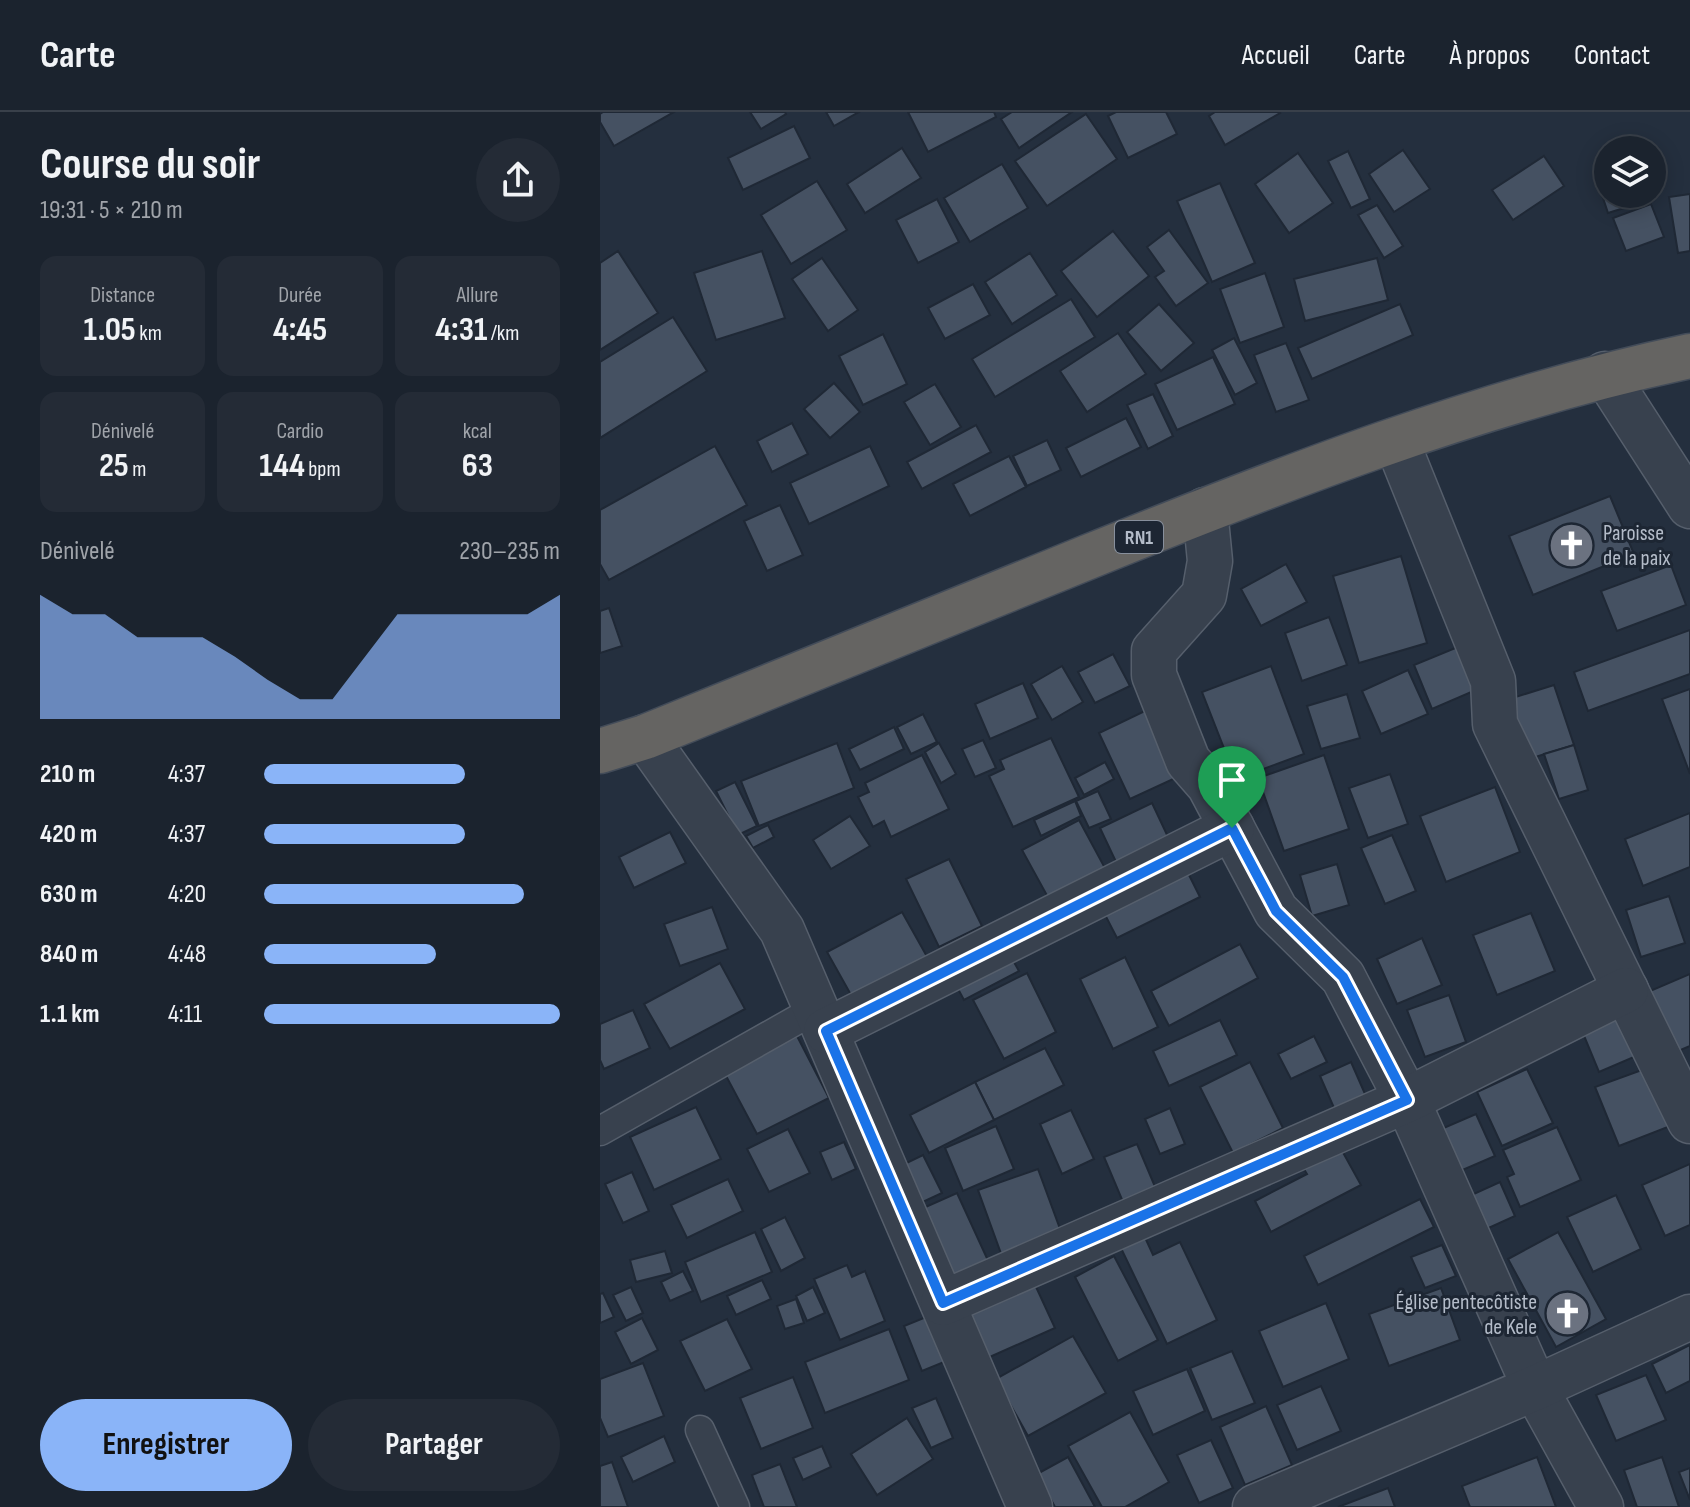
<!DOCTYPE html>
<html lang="fr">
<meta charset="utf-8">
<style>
body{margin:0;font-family:"Sofia Sans Condensed",sans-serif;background:#242b36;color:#f1f3f6;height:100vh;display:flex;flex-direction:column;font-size:30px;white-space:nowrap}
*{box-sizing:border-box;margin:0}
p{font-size:26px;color:#a0a4aa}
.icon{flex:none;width:44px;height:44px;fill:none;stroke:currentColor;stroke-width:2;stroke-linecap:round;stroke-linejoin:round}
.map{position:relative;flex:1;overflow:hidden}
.details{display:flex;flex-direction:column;background:#1b232e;width:600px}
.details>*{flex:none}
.tools{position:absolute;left:994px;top:24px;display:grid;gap:16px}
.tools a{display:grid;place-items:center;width:72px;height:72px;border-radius:50%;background:#1b232e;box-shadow:0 4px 20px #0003,0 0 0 2px #39404a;font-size:40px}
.pin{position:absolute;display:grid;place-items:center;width:68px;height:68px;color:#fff;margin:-82px -34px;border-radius:50% 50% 50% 0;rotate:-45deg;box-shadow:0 0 8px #0007}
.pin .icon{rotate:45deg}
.round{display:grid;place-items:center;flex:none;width:84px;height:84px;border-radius:42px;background:#242b36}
.headline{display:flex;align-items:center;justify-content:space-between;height:136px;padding:0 40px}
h1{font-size:44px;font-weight:700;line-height:60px}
.figures{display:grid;grid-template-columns:repeat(3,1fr);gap:12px;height:136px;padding:8px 40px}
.figures div{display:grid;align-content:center;border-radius:16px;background:#242b36;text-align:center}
.figures b{font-size:34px;font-weight:700}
.figures small{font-size:22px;font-weight:400}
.figures p{font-size:22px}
.chart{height:224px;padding:16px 40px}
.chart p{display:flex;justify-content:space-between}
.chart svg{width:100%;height:144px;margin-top:8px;fill:#8ab4f8;opacity:.7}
.cta{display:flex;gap:16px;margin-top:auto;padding:16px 40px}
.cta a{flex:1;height:92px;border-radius:48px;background:#8ab4f8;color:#111;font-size:32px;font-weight:700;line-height:92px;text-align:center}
.cta a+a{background:#242b36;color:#f1f3f6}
ul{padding:0 40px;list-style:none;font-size:26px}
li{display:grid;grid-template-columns:128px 96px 1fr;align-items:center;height:60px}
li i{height:20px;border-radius:10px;background:#8ab4f8}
header{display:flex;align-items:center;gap:48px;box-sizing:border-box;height:112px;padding:0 40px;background:#1b232e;border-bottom:2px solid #39404a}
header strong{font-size:38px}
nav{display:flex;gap:44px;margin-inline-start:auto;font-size:28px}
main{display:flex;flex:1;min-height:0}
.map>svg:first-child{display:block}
</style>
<header>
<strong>Carte</strong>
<nav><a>Accueil</a><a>Carte</a><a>À propos</a><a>Contact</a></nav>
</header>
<main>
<section class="details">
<div class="headline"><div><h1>Course du soir</h1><p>19:31 · 5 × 210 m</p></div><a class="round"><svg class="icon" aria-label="share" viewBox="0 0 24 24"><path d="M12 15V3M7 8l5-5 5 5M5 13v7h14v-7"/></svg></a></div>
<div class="figures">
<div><p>Distance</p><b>1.05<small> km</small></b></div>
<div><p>Durée</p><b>4:45</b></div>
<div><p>Allure</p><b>4:31<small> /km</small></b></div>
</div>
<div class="figures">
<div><p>Dénivelé</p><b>25<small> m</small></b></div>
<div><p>Cardio</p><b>144<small> bpm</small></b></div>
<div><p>kcal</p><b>63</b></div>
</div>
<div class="chart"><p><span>Dénivelé</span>230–235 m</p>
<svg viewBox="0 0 160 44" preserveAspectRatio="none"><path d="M0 44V6L10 12L20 12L30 19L40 19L50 19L60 25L70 32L80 38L90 38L100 25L110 12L120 12L130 12L140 12L150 12L160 6V44z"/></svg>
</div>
<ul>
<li><b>210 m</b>4:37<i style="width:68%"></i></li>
<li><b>420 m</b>4:37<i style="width:68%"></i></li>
<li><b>630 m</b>4:20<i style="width:88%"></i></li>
<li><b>840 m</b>4:48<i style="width:58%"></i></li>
<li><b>1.1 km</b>4:11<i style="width:100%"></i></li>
</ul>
<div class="cta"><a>Enregistrer</a><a>Partager</a></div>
</section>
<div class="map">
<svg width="1090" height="1395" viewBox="0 0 1090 1395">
<rect width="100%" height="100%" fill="#242f3e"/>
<g fill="#455162" stroke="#1f2835" stroke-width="2">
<path d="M3,0H74L14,34L0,10V2Z"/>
<path d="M150,0H185L186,2L161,17Z"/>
<path d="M226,0H259L234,14Z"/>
<path d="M308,0H394L396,5L328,40Z"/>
<path d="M412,0H472L419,36L401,7Z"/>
<path d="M516,0H566L577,22L528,46L508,4Z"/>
<path d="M615,0H679L680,1L625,33L609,4Z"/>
<path d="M486,2L517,47L447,94L415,49Z"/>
<path d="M194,14L210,46L143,78L128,46Z"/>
<path d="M302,36L321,66L265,101L247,72Z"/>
<path d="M803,38L830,77L794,100L769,62Z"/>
<path d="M748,39L770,87L751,96L728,49Z"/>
<path d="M698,41L733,91L689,121L655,72Z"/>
<path d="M944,44L964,74L913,108L892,78Z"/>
<path d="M402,52L428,96L370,130L344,86Z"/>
<path d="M217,69L247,118L191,152L161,103Z"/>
<path d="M620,71L655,151L612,170L577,89Z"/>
<path d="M1008,75V82H1048L1050,88L1008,101L1000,77Z"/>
<path d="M1090,82V139L1078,141L1069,85Z"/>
<path d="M337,87L359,130L318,151L296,108Z"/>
<path d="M1051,92L1064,125L1026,139L1013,106Z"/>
<path d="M777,93L803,134L784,146L758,103Z"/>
<path d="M569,118L608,171L576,194L555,165L564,159L547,135Z"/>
<path d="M513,119L549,164L497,205L461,159Z"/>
<path d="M18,139L58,201L0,238V151Z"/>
<path d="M162,139L185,206L116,228L94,161Z"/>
<path d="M430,141L457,183L412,212L385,170Z"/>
<path d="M222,146L258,198L228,219L192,167Z"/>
<path d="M777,146L788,188L705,209L694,167Z"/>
<path d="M665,161L684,215L640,231L620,177Z"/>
<path d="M373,172L390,203L345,227L328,196Z"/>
<path d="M471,187L495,225L395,285L372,247Z"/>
<path d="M559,192L594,231L561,259L527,220Z"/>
<path d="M800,192L813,223L712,267L698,236Z"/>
<path d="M73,205L107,259L0,326V250Z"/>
<path d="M518,221L546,262L487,300L460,259Z"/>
<path d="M283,222L307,272L263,293L239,244Z"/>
<path d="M634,226L657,271L635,283L612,238Z"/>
<path d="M686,231L709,288L676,300L654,243Z"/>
<path d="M613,245L635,292L577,318L555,272Z"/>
<path d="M234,271L260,300L230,326L204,297Z"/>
<path d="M335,272L361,315L330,333L304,290Z"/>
<path d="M553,282L573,324L548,337L527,293Z"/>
<path d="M526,306L541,335L481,365L466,336Z"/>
<path d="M192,311L208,342L172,360L157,329Z"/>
<path d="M376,313L391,340L322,377L307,350Z"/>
<path d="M447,328L461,358L427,374L413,344Z"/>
<path d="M115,334L147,393L9,468L0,452V398Z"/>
<path d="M270,334L289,374L209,412L190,371Z"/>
<path d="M409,344L426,375L370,404L353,372Z"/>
<path d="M1010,384L1034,442L933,483L909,424Z"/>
<path d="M180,393L203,443L167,459L144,409Z"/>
<path d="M801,444L827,531L759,551L733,464Z"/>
<path d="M686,452L707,490L661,514L641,477Z"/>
<path d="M1071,453L1086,493L1017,519L1001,479Z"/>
<path d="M9,496L22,534L0,541V499Z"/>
<path d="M729,505L747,553L702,569L685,521Z"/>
<path d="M1090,518V562L988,599L974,560Z"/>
<path d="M865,532L883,575L832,597L814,553Z"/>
<path d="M513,542L530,574L495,591L478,560Z"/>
<path d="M462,554L483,590L452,608L431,572Z"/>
<path d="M671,554L704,642L636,667L602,580Z"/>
<path d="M808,558L828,602L781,622L762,579Z"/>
<path d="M423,571L438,606L390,627L375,592Z"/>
<path d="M954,573L974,633L929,647L909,587Z"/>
<path d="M1090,577V662L1062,587Z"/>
<path d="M747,582L760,626L721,637L707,594Z"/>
<path d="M551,596L582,663L530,687L499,621Z"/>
<path d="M323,602L337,630L311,642L297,615Z"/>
<path d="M294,615L304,637L260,658L249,637Z"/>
<path d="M451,626L479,685L413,715L389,664L404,657L400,648Z"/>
<path d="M383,628L396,656L375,665L362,637Z"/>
<path d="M237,631L254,676L159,714L141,669Z"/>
<path d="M339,631L356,662L341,671L325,640Z"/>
<path d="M974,633L988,678L959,687L944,642Z"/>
<path d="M322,643L349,697L291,725L284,709L273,715L258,685L269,680L265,671Z"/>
<path d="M724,643L749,717L684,739L658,666Z"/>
<path d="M505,650L514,667L484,683L475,666Z"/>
<path d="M790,662L808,712L768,726L749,676Z"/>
<path d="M135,670L157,714L138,723L116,679Z"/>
<path d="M895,675L920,740L846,770L820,704Z"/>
<path d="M498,679L511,707L489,716L476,689Z"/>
<path d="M475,689L481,704L441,724L434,708Z"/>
<path d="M552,691L569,727L517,752L500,716Z"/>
<path d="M1090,701V755L1043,774L1025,727Z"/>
<path d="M250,704L270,734L231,757L213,728Z"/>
<path d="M479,708L506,758L450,789L422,738Z"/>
<path d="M168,713L174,725L153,736L146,724Z"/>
<path d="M70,720L86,751L34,776L19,745Z"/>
<path d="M792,723L816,779L785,792L761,736Z"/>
<path d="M349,747L382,814L339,835L306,767Z"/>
<path d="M737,752L749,793L712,804L700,763Z"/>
<path d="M584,753L600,785L517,826L501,795Z"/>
<path d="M1069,784L1085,831L1041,845L1026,798Z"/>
<path d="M112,795L128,837L80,854L64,812Z"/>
<path d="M302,800L330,850L255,890L227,840Z"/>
<path d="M931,801L955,859L897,883L873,823Z"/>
<path d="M822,826L842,873L797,892L777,847Z"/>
<path d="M640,832L658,866L569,914L551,879Z"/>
<path d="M406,836L419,859L364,888L351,864Z"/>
<path d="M525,845L558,915L513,937L480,867Z"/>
<path d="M120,851L145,897L70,937L44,892Z"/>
<path d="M427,861L456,920L404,947L373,888Z"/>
<path d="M1090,862V934L1076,940L1050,879Z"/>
<path d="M849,883L866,930L825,945L807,898Z"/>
<path d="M33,898L50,936L4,957L0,948V912Z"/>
<path d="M1024,902L1041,942L999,960L982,919Z"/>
<path d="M620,908L637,943L569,974L553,939Z"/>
<path d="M197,924L229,986L157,1022L125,962Z"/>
<path d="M714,924L727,950L691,967L678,942Z"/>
<path d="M445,936L464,973L394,1008L375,970Z"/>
<path d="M650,950L683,1016L633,1041L600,975Z"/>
<path d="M751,950L769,991L738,1005L720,964Z"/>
<path d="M1050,955L1073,1013L1019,1034L995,975Z"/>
<path d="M927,957L953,1011L902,1034L877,980Z"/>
<path d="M375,970L394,1008L329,1041L310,1003Z"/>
<path d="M96,995L121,1047L54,1078L30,1025Z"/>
<path d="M570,996L585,1032L560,1042L545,1007Z"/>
<path d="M471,998L494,1047L462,1062L440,1012Z"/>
<path d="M876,1002L895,1044L851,1063L832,1021Z"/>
<path d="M396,1014L414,1057L363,1079L345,1036Z"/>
<path d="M957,1015L981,1068L920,1095L907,1065L914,1062L903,1038Z"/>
<path d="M188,1017L210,1061L169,1080L147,1037Z"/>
<path d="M244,1030L256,1057L232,1068L220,1040Z"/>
<path d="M537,1032L556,1077L523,1090L504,1045Z"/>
<path d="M740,1035L761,1073L671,1120L655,1089L707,1062L702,1054Z"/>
<path d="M323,1043L342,1081L312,1095L294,1057Z"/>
<path d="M1090,1052V1113L1065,1124L1042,1073Z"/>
<path d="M438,1057L463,1125L403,1147L378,1078Z"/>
<path d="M32,1060L49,1099L23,1111L5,1072Z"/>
<path d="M128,1067L143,1099L87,1126L71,1093Z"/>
<path d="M900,1070L915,1104L882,1119L867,1085Z"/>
<path d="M357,1081L391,1155L355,1172L321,1097Z"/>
<path d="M1016,1083L1041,1137L993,1160L967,1105Z"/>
<path d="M820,1087L834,1115L718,1173L704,1144Z"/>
<path d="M185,1105L205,1146L181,1159L161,1117Z"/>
<path d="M155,1120L172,1160L101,1190L85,1150Z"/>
<path d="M958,1120L1006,1207L956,1235L908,1147Z"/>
<path d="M543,1121L553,1143L580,1130L617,1208L567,1232L519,1132Z"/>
<path d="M842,1133L856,1164L825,1176L811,1145Z"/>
<path d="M65,1139L72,1161L36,1170L30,1148Z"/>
<path d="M514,1144L558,1228L518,1249L475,1165Z"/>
<path d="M247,1153L252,1165L265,1159L285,1209L240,1228L214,1167Z"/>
<path d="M83,1159L93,1179L70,1189L61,1170Z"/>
<path d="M431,1164L455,1216L383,1248L359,1196Z"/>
<path d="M162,1168L171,1187L136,1203L127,1184Z"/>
<path d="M31,1175L43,1201L26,1209L13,1183Z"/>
<path d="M213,1175L225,1201L207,1209L196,1184Z"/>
<path d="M841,1176L860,1228L789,1254L769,1202Z"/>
<path d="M3,1181L14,1205L0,1211V1182Z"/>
<path d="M196,1187L204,1211L185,1217L177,1194Z"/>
<path d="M726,1191L749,1247L683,1275L659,1219Z"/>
<path d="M331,1203L349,1248L322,1259L304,1214Z"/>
<path d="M42,1206L58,1238L31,1252L15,1220Z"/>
<path d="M127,1207L152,1257L105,1279L80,1229Z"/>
<path d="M289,1217L309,1268L225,1301L205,1250Z"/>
<path d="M473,1224L506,1281L428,1324L396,1267Z"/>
<path d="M1090,1233V1269L1066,1281L1052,1252Z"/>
<path d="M632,1239L655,1291L612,1308L590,1256Z"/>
<path d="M43,1251L64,1304L8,1325L0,1306V1267Z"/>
<path d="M587,1257L605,1299L553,1323L533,1279Z"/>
<path d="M1046,1263L1066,1308L1016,1329L996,1283Z"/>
<path d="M193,1265L213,1316L161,1337L140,1286Z"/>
<path d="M721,1274L741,1319L697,1338L677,1293Z"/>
<path d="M336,1286L353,1326L331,1336L312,1296Z"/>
<path d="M666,1294L692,1353L645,1373L620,1315Z"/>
<path d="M530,1300L569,1370L525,1395H502L468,1334Z"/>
<path d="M307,1306L333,1347L277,1383L251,1342Z"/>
<path d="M64,1324L75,1350L33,1370L21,1345Z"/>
<path d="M611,1328L633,1376L599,1391L577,1343Z"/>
<path d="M222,1334L231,1355L203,1368L193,1346Z"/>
<path d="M468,1345L495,1395H455L437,1362Z"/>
<path d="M937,1345L956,1395H870L862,1374Z"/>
<path d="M1062,1345L1079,1395H1037L1024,1358Z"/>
<path d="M12,1350L28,1395H0V1354Z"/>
<path d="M180,1352L197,1395H164L152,1363Z"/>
<path d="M1090,1356V1388L1079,1360Z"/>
<path d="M788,1376L795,1395H738Z"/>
</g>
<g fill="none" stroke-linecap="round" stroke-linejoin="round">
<defs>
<g id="service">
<path d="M0,1019L216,897"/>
<path d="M100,1318L135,1395"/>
</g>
<g id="minor">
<path d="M1005,262L1090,394"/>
<path d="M796,328L893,569L895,612L1090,1009"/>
<path d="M605,398L610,449L604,483L554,539V563L588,649L609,673L676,799L743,865L807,988L935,1276L1001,1395"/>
<path d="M45,625L182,818L430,1395"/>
<path d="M226,919L632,716"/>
<path d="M343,1191L807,988L1026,878"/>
<path d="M655,1395L935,1276L1090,1205"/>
</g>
<path id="trunk" d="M0,639L45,625C193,565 341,505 488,445C684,366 883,288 1090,244"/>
</defs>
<use href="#service" stroke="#565f6c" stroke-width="31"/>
<use href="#minor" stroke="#565f6c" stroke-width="47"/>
<use href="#trunk" stroke="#434c59" stroke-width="47"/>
<use href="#service" stroke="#38414e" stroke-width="28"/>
<use href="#minor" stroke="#38414e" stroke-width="44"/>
<use href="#trunk" stroke="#656462" stroke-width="44"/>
</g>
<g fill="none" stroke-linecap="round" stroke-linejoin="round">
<defs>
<path id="route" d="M632,716L676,799L743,865L807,988L343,1191L226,919Z"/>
</defs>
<use href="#route" stroke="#fff" stroke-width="16"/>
<use href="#route" stroke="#1a73e8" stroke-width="10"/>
</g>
<defs>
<symbol id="church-disc" viewBox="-11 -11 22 22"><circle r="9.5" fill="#6b7280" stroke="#1d2633"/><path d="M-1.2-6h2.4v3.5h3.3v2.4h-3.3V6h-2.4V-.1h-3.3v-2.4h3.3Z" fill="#fff"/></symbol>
</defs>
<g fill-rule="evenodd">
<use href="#church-disc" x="946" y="408" width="51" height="51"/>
<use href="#church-disc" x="942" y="1176" width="51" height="51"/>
</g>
<g text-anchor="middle" stroke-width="6" stroke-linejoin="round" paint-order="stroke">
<rect fill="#1d2633" stroke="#878f9c" stroke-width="2" x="515" y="409" width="48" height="32" rx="6"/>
<g font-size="20" font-weight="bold" fill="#b4bcc9">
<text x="539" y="432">RN1</text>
</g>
<g font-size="22" fill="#b4bcc9" stroke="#1d2633" text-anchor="start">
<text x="1003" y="428">Paroisse<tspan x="1003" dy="25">de la paix</tspan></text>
<text x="937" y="1197" text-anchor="end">Église pentecôtiste<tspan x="937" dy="25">de Kele</tspan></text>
</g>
</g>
</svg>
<div class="tools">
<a><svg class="icon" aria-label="layers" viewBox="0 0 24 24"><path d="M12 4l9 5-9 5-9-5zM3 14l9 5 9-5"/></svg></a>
</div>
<div class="pin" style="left:632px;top:716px;background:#1e9e55"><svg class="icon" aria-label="arrive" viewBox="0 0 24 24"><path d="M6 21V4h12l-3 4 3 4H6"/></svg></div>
</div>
</main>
